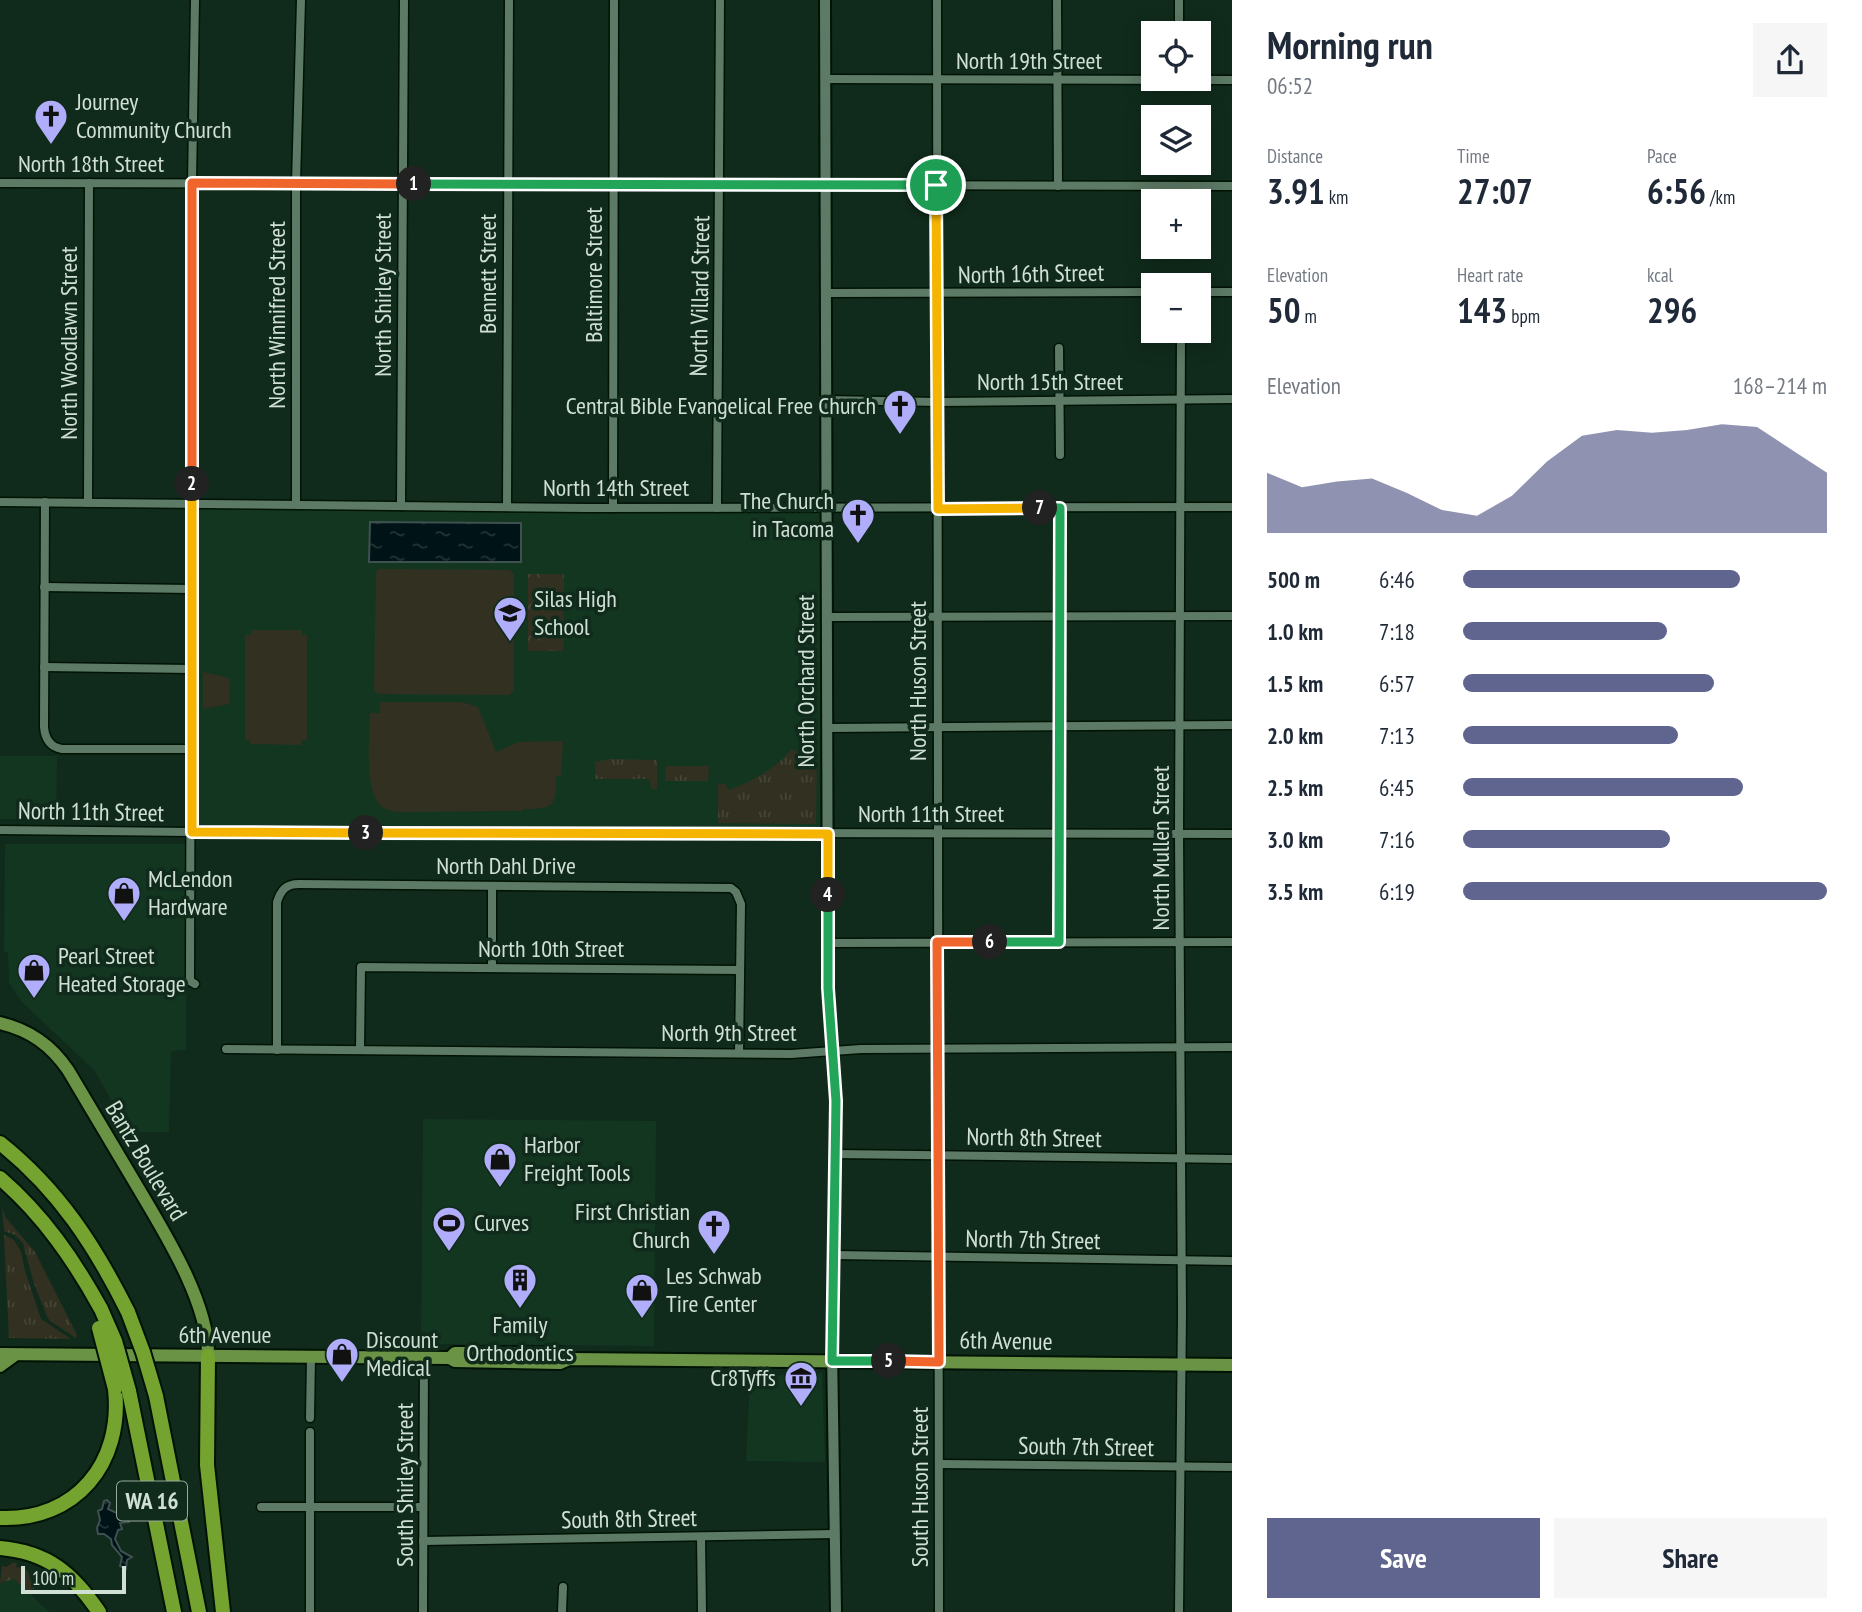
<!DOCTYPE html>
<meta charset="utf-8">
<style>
body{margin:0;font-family:"PT Sans Narrow",sans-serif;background:#f6f6f7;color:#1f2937;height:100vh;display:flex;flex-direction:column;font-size:26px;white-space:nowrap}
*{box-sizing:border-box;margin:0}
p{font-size:23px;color:#747a83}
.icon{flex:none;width:38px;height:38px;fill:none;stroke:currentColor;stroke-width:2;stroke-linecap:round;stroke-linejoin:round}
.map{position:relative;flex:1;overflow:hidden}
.drawer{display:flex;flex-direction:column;background:#fff;width:630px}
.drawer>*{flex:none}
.controls{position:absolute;left:1141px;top:21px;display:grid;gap:14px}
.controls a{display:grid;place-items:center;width:70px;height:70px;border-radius:0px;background:#fff;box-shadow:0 4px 18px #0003;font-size:35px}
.scale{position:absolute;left:21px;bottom:18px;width:105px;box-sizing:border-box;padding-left:7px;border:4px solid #d0e0d5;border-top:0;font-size:19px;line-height:24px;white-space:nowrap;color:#d0e0d5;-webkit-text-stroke:5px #102b1b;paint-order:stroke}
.pin{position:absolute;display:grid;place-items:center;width:60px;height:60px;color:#fff;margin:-30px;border:4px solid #fff;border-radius:50%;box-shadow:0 2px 7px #0007}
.km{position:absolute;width:35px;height:35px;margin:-18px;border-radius:50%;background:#222;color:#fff;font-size:19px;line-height:35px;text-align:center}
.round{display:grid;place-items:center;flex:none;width:74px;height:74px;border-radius:0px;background:#f6f6f7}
.headline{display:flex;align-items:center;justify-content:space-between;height:119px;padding:0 35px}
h1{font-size:38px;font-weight:700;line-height:52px}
.metrics{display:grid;grid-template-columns:repeat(3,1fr);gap:10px;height:119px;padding:7px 35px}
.metrics div{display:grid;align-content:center}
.metrics b{font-size:35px;font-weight:700}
.metrics small{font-size:19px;font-weight:400}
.metrics p{font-size:19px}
.chart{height:196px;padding:14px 35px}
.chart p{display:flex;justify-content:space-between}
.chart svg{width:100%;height:126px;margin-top:7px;fill:#60658f;opacity:.7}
.action{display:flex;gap:14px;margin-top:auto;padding:14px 35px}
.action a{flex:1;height:80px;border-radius:0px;background:#60658f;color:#fff;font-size:28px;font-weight:700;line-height:80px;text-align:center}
.action a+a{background:#f6f6f7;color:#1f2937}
ul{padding:0 35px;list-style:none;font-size:23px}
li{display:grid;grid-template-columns:112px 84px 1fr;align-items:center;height:52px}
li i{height:18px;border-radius:9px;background:#60658f}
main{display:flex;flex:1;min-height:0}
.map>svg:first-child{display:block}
</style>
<main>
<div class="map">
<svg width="1232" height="1612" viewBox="0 0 1232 1612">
<defs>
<pattern id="grass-tufts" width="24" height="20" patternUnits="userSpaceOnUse" patternTransform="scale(1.75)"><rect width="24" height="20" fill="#323121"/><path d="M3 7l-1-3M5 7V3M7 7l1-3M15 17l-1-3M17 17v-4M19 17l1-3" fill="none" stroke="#454536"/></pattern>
<pattern id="forest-firs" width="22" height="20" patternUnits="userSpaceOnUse" patternTransform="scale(1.75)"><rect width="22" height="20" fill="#323121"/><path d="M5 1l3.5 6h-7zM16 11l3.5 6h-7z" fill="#454536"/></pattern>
<pattern id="park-crowns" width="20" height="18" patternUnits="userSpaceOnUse" patternTransform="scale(1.75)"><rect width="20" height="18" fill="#323121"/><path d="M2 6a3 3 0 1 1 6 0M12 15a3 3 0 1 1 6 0" fill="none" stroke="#454536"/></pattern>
<pattern id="water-ripples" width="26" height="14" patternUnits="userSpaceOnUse" patternTransform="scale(1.75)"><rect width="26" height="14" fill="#001317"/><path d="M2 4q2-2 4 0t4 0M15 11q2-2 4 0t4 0" fill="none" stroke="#243538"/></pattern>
</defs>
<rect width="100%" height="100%" fill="#102b1b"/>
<g fill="#133621">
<path d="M192,503L827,508L828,834L192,832Z"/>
<path d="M0,756H57L56,819H0Z"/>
<path d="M5,844H187L186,1050L171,1051L169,1132H132L125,1124L95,1071L22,1002L9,983L8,953L4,952Z"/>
<path d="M423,1119L656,1121L654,1346L421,1344Z"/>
<path d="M822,1373L825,1462L746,1461L750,1376Z"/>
<path d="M14,1579L49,1612H0V1583Z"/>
</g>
<g fill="url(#grass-tufts)">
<path d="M792,749L802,755L817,757L816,824L718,823V784H726L728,790C752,782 775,769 792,749Z"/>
<path d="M610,759L657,760V789H651L650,779H595V762Z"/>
<path d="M666,766H709L708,781H665Z"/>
<path d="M2,1208L6,1218L35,1252L77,1335L76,1338L50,1321L47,1316L34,1284L23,1243L15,1235L4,1231Z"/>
<path d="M4,1235L14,1240L21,1252L25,1271L41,1319L71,1339L9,1338Z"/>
</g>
<path fill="url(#forest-firs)" d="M14,1562L17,1564L16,1567L24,1568L29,1573L30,1580L36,1585L34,1589L27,1591L14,1579L0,1583L2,1566L6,1567Z"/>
<path fill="url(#park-crowns)" d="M528,574H564L563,651H528Z"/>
<g fill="#323121">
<path d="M378,569L510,570L514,575V690L509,695L378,694L374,690L376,574Z"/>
<path d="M251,630H302V635H307V740H301V745L250,744V740H245V635H251Z"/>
<path d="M203,672L230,678L229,704L203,709Z"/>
<path d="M380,702H462L478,707L496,752L519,742L563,741L561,775L556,776C557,807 553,809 523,809L522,811L398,812C392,811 387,810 382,807C363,791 370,736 370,713H380Z"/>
</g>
<g fill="url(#water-ripples)" stroke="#3e5050" stroke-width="2">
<path d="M370,522L521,523V562H369Z"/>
<path d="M107,1500L110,1503L108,1509L121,1515L124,1512L125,1518L128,1519L129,1522L120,1523L122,1529L118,1530L115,1539L121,1551L132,1557L127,1560L126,1569L120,1566L122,1557L112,1545L111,1539L104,1534H98L97,1528L100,1520L98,1511L102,1509L104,1501Z"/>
</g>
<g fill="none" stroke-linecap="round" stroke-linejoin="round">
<defs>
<g id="street">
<path d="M195,0L192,183L190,981L195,984"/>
<path d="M937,0L939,1612"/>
<path d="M1057,0L1058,186"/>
<path d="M1179,0V33"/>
<path d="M825,79L1232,80"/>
<path d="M0,183L1232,186"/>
<path d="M1199,292H1232"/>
<path d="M826,293L1153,292"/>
<path d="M1059,348L1060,455"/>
<path d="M826,400L939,402L1232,399"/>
<path d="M0,502L587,508L1232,507"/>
<path d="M45,502L44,727C45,739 50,747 62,749H192"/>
<path d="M88,503L89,183"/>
<path d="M296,504V183L301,0"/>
<path d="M401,506L404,0"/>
<path d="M507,507L509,0"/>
<path d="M613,508L614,0"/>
<path d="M717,508L720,0"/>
<path d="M44,587L192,589"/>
<path d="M827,617L1232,616"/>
<path d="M44,667L192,669"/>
<path d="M828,728L1232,725"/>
<path d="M0,830L192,832L1232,834"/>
<path d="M492,886V968"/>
<path d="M1059,942L1060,508"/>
<path d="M828,943L1232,942"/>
<path d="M226,1049L791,1054L861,1049L1232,1047"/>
<path d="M277,1050V902C281,890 286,884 299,884L731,888L736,892L741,904L739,1053"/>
<path d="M360,1050L361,967L740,970"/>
<path d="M836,1154L1232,1159"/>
<path d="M834,1255L1232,1261"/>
<path d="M310,1418L311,1356"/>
<path d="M940,1464L1232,1467"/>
<path d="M261,1507H423"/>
<path d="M701,1537L702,1612"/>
<path d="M423,1541L835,1534"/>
<path d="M310,1612V1432"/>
<path d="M423,1612L424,1358"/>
<path d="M562,1612L563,1587"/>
<path d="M1179,1612L1182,1313L1179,833L1181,331"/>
</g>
<path id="secondary" d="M825,0L828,987L836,1101L832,1349L836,1612"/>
<g id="primary">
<path d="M0,1023C30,1030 51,1045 68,1070C90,1107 112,1144 134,1181C161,1227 209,1301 208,1356"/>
<path d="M0,1354L450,1358L455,1361L560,1363L569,1359L1232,1365"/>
<path d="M450,1358L455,1353H561L569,1359"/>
<path d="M0,1366L15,1355"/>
</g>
<g id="highway">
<path d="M0,1143C59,1190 95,1246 128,1312"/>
<path d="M0,1178C43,1215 74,1260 101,1309"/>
<path d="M208,1356L207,1465L223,1612"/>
<path d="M129,1391L174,1612"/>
<path d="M156,1396L199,1612"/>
<path d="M0,1518C76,1521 123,1463 115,1389"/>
<path d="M0,1548C48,1552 73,1574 99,1612"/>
</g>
</defs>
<use href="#street" stroke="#001305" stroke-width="11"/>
<use href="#secondary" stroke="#001305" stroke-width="14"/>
<use href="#primary" stroke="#001305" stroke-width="16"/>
<use href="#highway" stroke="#001305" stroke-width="18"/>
<use href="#street" stroke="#5d7a66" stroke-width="8"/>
<use href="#secondary" stroke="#5d7a66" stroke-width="10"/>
<use href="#primary" stroke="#6b9346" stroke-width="12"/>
<use href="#highway" stroke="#74a330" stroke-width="14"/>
<defs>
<g id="highway-bridge">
<path d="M101,1309L115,1341L129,1391"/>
<path d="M128,1312L143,1352L156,1396"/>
<path d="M99,1328L115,1389"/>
</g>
</defs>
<use href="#highway-bridge" stroke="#001305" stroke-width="18" stroke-linecap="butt"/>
<use href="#highway-bridge" stroke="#74a330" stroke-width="14"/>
</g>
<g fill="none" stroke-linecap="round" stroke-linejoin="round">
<defs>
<path id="split-1" d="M414,184L936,185"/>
<path id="split-2" d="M192,484V183L414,184"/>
<path id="split-3" d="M192,484V832L366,833"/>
<path id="split-4" d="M366,833L828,834V895"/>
<path id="split-5" d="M828,895V988L836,1101L832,1361H889"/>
<path id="split-6" d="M889,1361L939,1362L937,942H990"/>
<path id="split-7" d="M990,942H1059L1060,508H1040"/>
<path id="split-8" d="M936,185L938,509L1040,508"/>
</defs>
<use href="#split-1" stroke="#fff" stroke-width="14"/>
<use href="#split-2" stroke="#fff" stroke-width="14"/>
<use href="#split-3" stroke="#fff" stroke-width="14"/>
<use href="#split-4" stroke="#fff" stroke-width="14"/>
<use href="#split-5" stroke="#fff" stroke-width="14"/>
<use href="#split-6" stroke="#fff" stroke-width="14"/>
<use href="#split-7" stroke="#fff" stroke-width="14"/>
<use href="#split-8" stroke="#fff" stroke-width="14"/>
<use href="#split-1" stroke="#22a559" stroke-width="9"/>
<use href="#split-2" stroke="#f0652b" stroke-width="9"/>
<use href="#split-3" stroke="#f5b400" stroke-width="9"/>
<use href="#split-4" stroke="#f5b400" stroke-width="9"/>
<use href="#split-5" stroke="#22a559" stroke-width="9"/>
<use href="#split-6" stroke="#f0652b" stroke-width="9"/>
<use href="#split-7" stroke="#22a559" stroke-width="9"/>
<use href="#split-8" stroke="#f5b400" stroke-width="9"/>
</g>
<defs>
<symbol id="church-pin" viewBox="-11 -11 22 30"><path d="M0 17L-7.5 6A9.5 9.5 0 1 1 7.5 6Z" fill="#b0aefa" stroke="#102b1b"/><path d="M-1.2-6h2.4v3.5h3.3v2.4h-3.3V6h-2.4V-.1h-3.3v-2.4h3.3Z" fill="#111"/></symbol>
<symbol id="school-pin" viewBox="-11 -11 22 30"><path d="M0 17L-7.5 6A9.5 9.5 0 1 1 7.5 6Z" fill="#b0aefa" stroke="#102b1b"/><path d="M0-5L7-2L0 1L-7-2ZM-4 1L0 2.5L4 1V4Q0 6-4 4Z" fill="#111"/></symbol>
<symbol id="shop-pin" viewBox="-11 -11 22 30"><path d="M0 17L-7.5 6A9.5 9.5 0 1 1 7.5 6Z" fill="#b0aefa" stroke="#102b1b"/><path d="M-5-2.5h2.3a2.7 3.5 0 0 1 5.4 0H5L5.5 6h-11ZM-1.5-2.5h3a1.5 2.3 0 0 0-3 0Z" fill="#111"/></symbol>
<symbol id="stadium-pin" viewBox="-11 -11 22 30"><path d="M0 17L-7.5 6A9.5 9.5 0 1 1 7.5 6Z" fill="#b0aefa" stroke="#102b1b"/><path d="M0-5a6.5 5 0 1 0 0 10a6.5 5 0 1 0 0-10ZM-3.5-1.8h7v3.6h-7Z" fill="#111"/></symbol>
<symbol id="building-pin" viewBox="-11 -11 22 30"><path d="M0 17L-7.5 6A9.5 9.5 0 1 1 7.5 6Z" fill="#b0aefa" stroke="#102b1b"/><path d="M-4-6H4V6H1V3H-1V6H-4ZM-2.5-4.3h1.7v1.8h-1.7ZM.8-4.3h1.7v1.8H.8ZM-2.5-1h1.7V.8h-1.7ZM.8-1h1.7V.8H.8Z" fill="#111"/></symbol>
<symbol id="museum-pin" viewBox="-11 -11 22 30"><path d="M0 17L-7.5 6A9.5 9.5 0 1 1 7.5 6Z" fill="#b0aefa" stroke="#102b1b"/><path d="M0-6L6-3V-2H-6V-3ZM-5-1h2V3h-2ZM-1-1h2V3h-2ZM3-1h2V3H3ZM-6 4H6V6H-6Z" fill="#111"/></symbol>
</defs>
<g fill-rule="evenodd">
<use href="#church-pin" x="32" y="97" width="38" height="52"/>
<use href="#church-pin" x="881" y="387" width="38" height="52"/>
<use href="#church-pin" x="839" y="496" width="38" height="52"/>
<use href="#school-pin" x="491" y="594" width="38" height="52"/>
<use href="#shop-pin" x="105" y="874" width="38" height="52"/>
<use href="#shop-pin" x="15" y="951" width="38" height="52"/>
<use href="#shop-pin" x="481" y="1140" width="38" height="52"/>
<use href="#stadium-pin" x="430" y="1204" width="38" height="52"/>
<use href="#church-pin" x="695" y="1207" width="38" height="52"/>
<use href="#building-pin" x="501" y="1261" width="38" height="52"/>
<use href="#shop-pin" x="623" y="1271" width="38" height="52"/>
<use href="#shop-pin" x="323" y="1335" width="38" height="52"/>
<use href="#museum-pin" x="782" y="1359" width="38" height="52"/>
</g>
<g text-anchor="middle" stroke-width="7" stroke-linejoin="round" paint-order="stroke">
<rect fill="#102b1b" stroke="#96aa9d" stroke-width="2" x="117" y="1481.5" width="70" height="39" rx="5"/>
<g font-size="23" font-weight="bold" fill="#d0e0d5">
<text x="152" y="1509">WA 16</text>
</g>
<g font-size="24" fill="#d0e0d5" stroke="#102b1b">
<text x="1029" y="69">North 19th Street</text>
<text x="91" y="172">North 18th Street</text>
<text transform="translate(488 274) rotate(-90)" y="8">Bennett Street</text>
<text transform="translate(1031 274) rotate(-1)" y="8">North 16th Street</text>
<text transform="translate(594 275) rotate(-90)" y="8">Baltimore Street</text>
<text transform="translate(383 295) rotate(-90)" y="8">North Shirley Street</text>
<text transform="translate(700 296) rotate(-89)" y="8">North Villard Street</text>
<text transform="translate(277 315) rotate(-90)" y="8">North Winnifred Street</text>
<text transform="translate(69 343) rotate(-90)" y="8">North Woodlawn Street</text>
<text x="1050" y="390">North 15th Street</text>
<text x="616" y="496">North 14th Street</text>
<text transform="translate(806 681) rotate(-90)" y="8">North Orchard Street</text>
<text transform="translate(918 681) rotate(-90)" y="8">North Huson Street</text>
<text transform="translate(91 812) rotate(1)" y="8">North 11th Street</text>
<text x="931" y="822">North 11th Street</text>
<text transform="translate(1161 848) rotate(-90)" y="8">North Mullen Street</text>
<text x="506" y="874">North Dahl Drive</text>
<text x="551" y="957">North 10th Street</text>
<text x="729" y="1041">North 9th Street</text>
<text transform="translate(1034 1138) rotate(1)" y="8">North 8th Street</text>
<text transform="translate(146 1161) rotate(59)" y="8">Bantz Boulevard</text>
<text transform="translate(1033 1240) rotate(1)" y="8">North 7th Street</text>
<text x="225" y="1343">6th Avenue</text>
<text transform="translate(1006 1341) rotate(1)" y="8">6th Avenue</text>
<text transform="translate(1086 1447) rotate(1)" y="8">South 7th Street</text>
<text transform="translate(405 1485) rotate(-90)" y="8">South Shirley Street</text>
<text transform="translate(920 1487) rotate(-90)" y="8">South Huson Street</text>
<text transform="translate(629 1519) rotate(-1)" y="8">South 8th Street</text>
</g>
<g font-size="24" fill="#d0e0d5" stroke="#102b1b" text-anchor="start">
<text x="76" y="110">Journey<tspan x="76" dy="28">Community Church</tspan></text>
<text x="876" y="414" text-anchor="end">Central Bible Evangelical Free Church</text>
<text x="834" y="509" text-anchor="end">The Church<tspan x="834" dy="28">in Tacoma</tspan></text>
<text x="534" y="607">Silas High<tspan x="534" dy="28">School</tspan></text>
<text x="148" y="887">McLendon<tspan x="148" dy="28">Hardware</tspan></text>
<text x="58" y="964">Pearl Street<tspan x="58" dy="28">Heated Storage</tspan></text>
<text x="524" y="1153">Harbor<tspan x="524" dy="28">Freight Tools</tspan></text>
<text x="690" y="1220" text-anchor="end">First Christian<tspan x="690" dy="28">Church</tspan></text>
<text x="474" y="1231">Curves</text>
<text x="666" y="1284">Les Schwab<tspan x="666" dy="28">Tire Center</tspan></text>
<text x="520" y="1333" text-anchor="middle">Family<tspan x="520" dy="28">Orthodontics</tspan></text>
<text x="366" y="1348">Discount<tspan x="366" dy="28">Medical</tspan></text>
<text x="776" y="1386" text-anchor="end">Cr8Tyffs</text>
</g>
</g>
</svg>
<div class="controls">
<a><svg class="icon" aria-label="locate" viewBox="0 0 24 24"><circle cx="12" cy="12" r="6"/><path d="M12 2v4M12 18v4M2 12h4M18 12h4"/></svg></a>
<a><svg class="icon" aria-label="layers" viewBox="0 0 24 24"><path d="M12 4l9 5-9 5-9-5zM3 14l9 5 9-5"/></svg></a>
<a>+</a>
<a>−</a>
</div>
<div class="scale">100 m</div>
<div class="pin" style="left:936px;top:185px;background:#1e9e55"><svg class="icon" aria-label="arrive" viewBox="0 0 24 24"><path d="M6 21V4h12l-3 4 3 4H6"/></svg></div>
<b class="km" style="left:414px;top:184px">1</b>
<b class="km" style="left:192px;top:484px">2</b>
<b class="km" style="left:366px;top:833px">3</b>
<b class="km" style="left:828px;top:895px">4</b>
<b class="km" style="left:889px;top:1361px">5</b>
<b class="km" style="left:990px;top:942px">6</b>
<b class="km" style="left:1040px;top:508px">7</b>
</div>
<section class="drawer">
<div class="headline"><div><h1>Morning run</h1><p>06:52</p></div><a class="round"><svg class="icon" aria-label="share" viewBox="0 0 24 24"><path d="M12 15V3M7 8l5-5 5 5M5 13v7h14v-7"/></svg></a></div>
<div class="metrics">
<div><p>Distance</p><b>3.91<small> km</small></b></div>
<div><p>Time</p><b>27:07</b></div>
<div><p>Pace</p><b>6:56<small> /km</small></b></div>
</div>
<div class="metrics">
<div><p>Elevation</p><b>50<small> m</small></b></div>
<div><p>Heart rate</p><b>143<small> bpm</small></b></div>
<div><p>kcal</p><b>296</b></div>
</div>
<div class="chart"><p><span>Elevation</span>168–214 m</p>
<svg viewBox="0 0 160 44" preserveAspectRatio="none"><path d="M0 44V23L10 28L20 26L30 25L40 30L50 36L60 38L70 31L80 19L90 10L100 8L110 9L120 8L130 6L140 7L150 15L160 23V44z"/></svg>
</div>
<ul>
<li><b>500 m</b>6:46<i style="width:76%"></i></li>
<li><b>1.0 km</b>7:18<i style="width:56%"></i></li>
<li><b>1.5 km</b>6:57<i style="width:69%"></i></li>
<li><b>2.0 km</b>7:13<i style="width:59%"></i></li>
<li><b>2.5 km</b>6:45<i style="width:77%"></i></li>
<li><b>3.0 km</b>7:16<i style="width:57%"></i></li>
<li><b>3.5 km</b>6:19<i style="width:100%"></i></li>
</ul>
<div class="action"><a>Save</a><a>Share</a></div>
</section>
</main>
